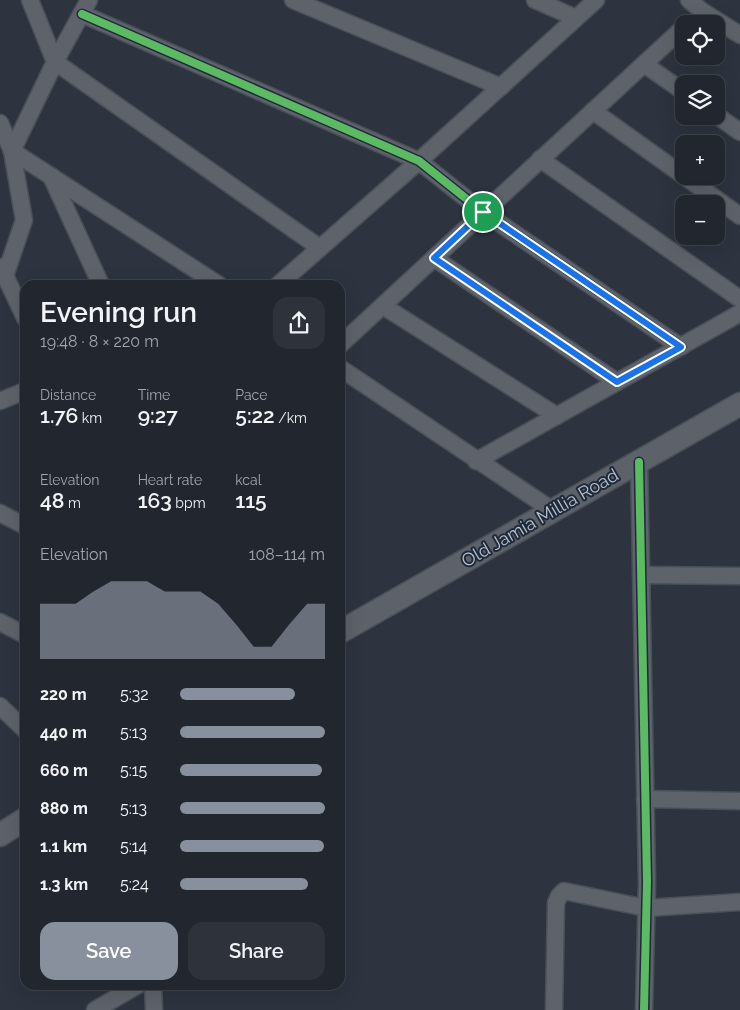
<!DOCTYPE html>
<meta charset="utf-8">
<style>
body{margin:0;font-family:Raleway,sans-serif;background:#2e333b;color:#f1f3f6;height:100vh;display:flex;flex-direction:column;font-size:19px;white-space:nowrap}
*{box-sizing:border-box;margin:0}
p{font-size:16px;color:#a2a5aa}
.icon{flex:none;width:28px;height:28px;fill:none;stroke:currentColor;stroke-width:2;stroke-linecap:round;stroke-linejoin:round}
.map{position:relative;flex:1;overflow:hidden}
.details{position:absolute;left:20px;top:280px;width:325px;height:710px;display:flex;flex-direction:column;background:#22272f;border-radius:15px;box-shadow:0 5px 20px #0002,0 0 0 1px #3f444b}
.details>*{flex:none}
.buttons{position:absolute;left:675px;top:15px;display:grid;gap:10px}
.buttons a{display:grid;place-items:center;width:50px;height:50px;border-radius:10px;background:#22272f;box-shadow:0 5px 20px #0002,0 0 0 1px #3f444b;font-size:25px}
.pin{position:absolute;display:grid;place-items:center;width:42px;height:42px;color:#fff;margin:-21px;border:2px solid #fff;border-radius:50%;box-shadow:0 1px 5px #0007}
.round{display:grid;place-items:center;flex:none;width:52px;height:52px;border-radius:15px;background:#2e333b}
.headline{display:flex;align-items:center;justify-content:space-between;height:85px;padding:0 20px}
h1{font-size:28px;font-weight:600;line-height:38px}
.metrics{display:grid;grid-template-columns:repeat(3,1fr);gap:8px;height:85px;padding:5px 20px}
.metrics div{display:grid;align-content:center}
.metrics b{font-size:21px;font-weight:600}
.metrics small{font-size:14px;font-weight:400}
.metrics p{font-size:14px}
.chart{height:140px;padding:10px 20px}
.chart p{display:flex;justify-content:space-between}
.chart svg{width:100%;height:90px;margin-top:5px;fill:#87909c;opacity:.7}
.cta{display:flex;gap:10px;margin-top:auto;padding:10px 20px}
.cta a{flex:1;height:58px;border-radius:15px;background:#87909c;color:#fff;font-size:20px;font-weight:600;line-height:58px;text-align:center}
.cta a+a{background:#2e333b;color:#f1f3f6}
ul{padding:0 20px;list-style:none;font-size:16px}
li{display:grid;grid-template-columns:80px 60px 1fr;align-items:center;height:38px}
li i{height:12px;border-radius:6px;background:#87909c}
.map>svg:first-child{display:block}
</style>
<div class="map">
<svg width="740" height="1010" viewBox="0 0 740 1010">
<rect width="100%" height="100%" fill="#2d343f"/>
<g fill="none" stroke-linecap="round" stroke-linejoin="round">
<defs>
<g id="street">
<path d="M30,0L55,62L320,248"/>
<path d="M293,0L501,87"/>
<path d="M535,0L576,18"/>
<path d="M689,0L702,11L740,35"/>
<path d="M82,14L419,161L483,212L681,347"/>
<path d="M644,64L684,92"/>
<path d="M593,111L684,176"/>
<path d="M716,115L740,132"/>
<path d="M0,123L12,151L219,285"/>
<path d="M540,159L740,299"/>
<path d="M51,176L101,285"/>
<path d="M684,176L740,216"/>
<path d="M434,258L617,382"/>
<path d="M1,267L25,318"/>
<path d="M5,276L24,220L12,151L55,62L89,0"/>
<path d="M278,285L419,161L596,0"/>
<path d="M383,306L557,416"/>
<path d="M340,345L684,27"/>
<path d="M340,368L552,510"/>
<path d="M0,401L25,391"/>
<path d="M476,461L740,313"/>
<path d="M639,462L647,882L644,1010"/>
<path d="M0,513L25,526"/>
<path d="M641,575L740,576"/>
<path d="M0,622L25,635"/>
<path d="M0,706L25,730"/>
<path d="M645,799L740,801"/>
<path d="M153,985L154,1010"/>
<path d="M95,1010L138,985"/>
<path d="M554,1010L556,903L559,896L564,891L646,908L740,902"/>
</g>
<g id="secondary">
<path d="M340,632L740,404"/>
<path d="M0,835L25,819"/>
</g>
</defs>
<use href="#street" stroke="#4a4f57" stroke-width="19"/>
<use href="#secondary" stroke="#4a4f57" stroke-width="25"/>
<use href="#street" stroke="#5e636b" stroke-width="16"/>
<use href="#secondary" stroke="#5c616a" stroke-width="22"/>
<defs>
<g id="cycleway">
<path d="M82,14L419,161L483,212L681,347"/>
<path d="M639,462L647,882L644,1010"/>
</g>
</defs>
<use href="#cycleway" stroke="#1f2a3a" stroke-width="11"/>
<use href="#cycleway" stroke="#5cba63" stroke-width="8"/>
</g>
<g fill="none" stroke-linecap="round" stroke-linejoin="round">
<defs>
<path id="route" d="M483,212L681,347L617,382L434,258Z"/>
</defs>
<use href="#route" stroke="#fff" stroke-width="10"/>
<use href="#route" stroke="#1a73e8" stroke-width="6"/>
</g>
<g text-anchor="middle" stroke-width="4" stroke-linejoin="round" paint-order="stroke">
<g font-size="18" fill="#b8c1ce" stroke="#1f2a3a">
<text transform="translate(540 518) rotate(-30)" y="6">Old Jamia Millia Road</text>
</g>
</g>
</svg>
<div class="buttons">
<a><svg class="icon" aria-label="locate" viewBox="0 0 24 24"><circle cx="12" cy="12" r="6"/><path d="M12 2v4M12 18v4M2 12h4M18 12h4"/></svg></a>
<a><svg class="icon" aria-label="layers" viewBox="0 0 24 24"><path d="M12 4l9 5-9 5-9-5zM3 14l9 5 9-5"/></svg></a>
<a>+</a>
<a>−</a>
</div>
<div class="pin" style="left:483px;top:212px;background:#1e9e55"><svg class="icon" aria-label="arrive" viewBox="0 0 24 24"><path d="M6 21V4h12l-3 4 3 4H6"/></svg></div>
<section class="details">
<div class="headline"><div><h1>Evening run</h1><p>19:48 · 8 × 220 m</p></div><a class="round"><svg class="icon" aria-label="share" viewBox="0 0 24 24"><path d="M12 15V3M7 8l5-5 5 5M5 13v7h14v-7"/></svg></a></div>
<div class="metrics">
<div><p>Distance</p><b>1.76<small> km</small></b></div>
<div><p>Time</p><b>9:27</b></div>
<div><p>Pace</p><b>5:22<small> /km</small></b></div>
</div>
<div class="metrics">
<div><p>Elevation</p><b>48<small> m</small></b></div>
<div><p>Heart rate</p><b>163<small> bpm</small></b></div>
<div><p>kcal</p><b>115</b></div>
</div>
<div class="chart"><p><span>Elevation</span>108–114 m</p>
<svg viewBox="0 0 160 44" preserveAspectRatio="none"><path d="M0 44V17L10 17L20 17L30 11L40 6L50 6L60 6L70 11L80 11L90 11L100 17L110 27L120 38L130 38L140 27L150 17L160 17V44z"/></svg>
</div>
<ul>
<li><b>220 m</b>5:32<i style="width:79%"></i></li>
<li><b>440 m</b>5:13<i style="width:100%"></i></li>
<li><b>660 m</b>5:15<i style="width:98%"></i></li>
<li><b>880 m</b>5:13<i style="width:100%"></i></li>
<li><b>1.1 km</b>5:14<i style="width:99%"></i></li>
<li><b>1.3 km</b>5:24<i style="width:88%"></i></li>
</ul>
<div class="cta"><a>Save</a><a>Share</a></div>
</section>
</div>
